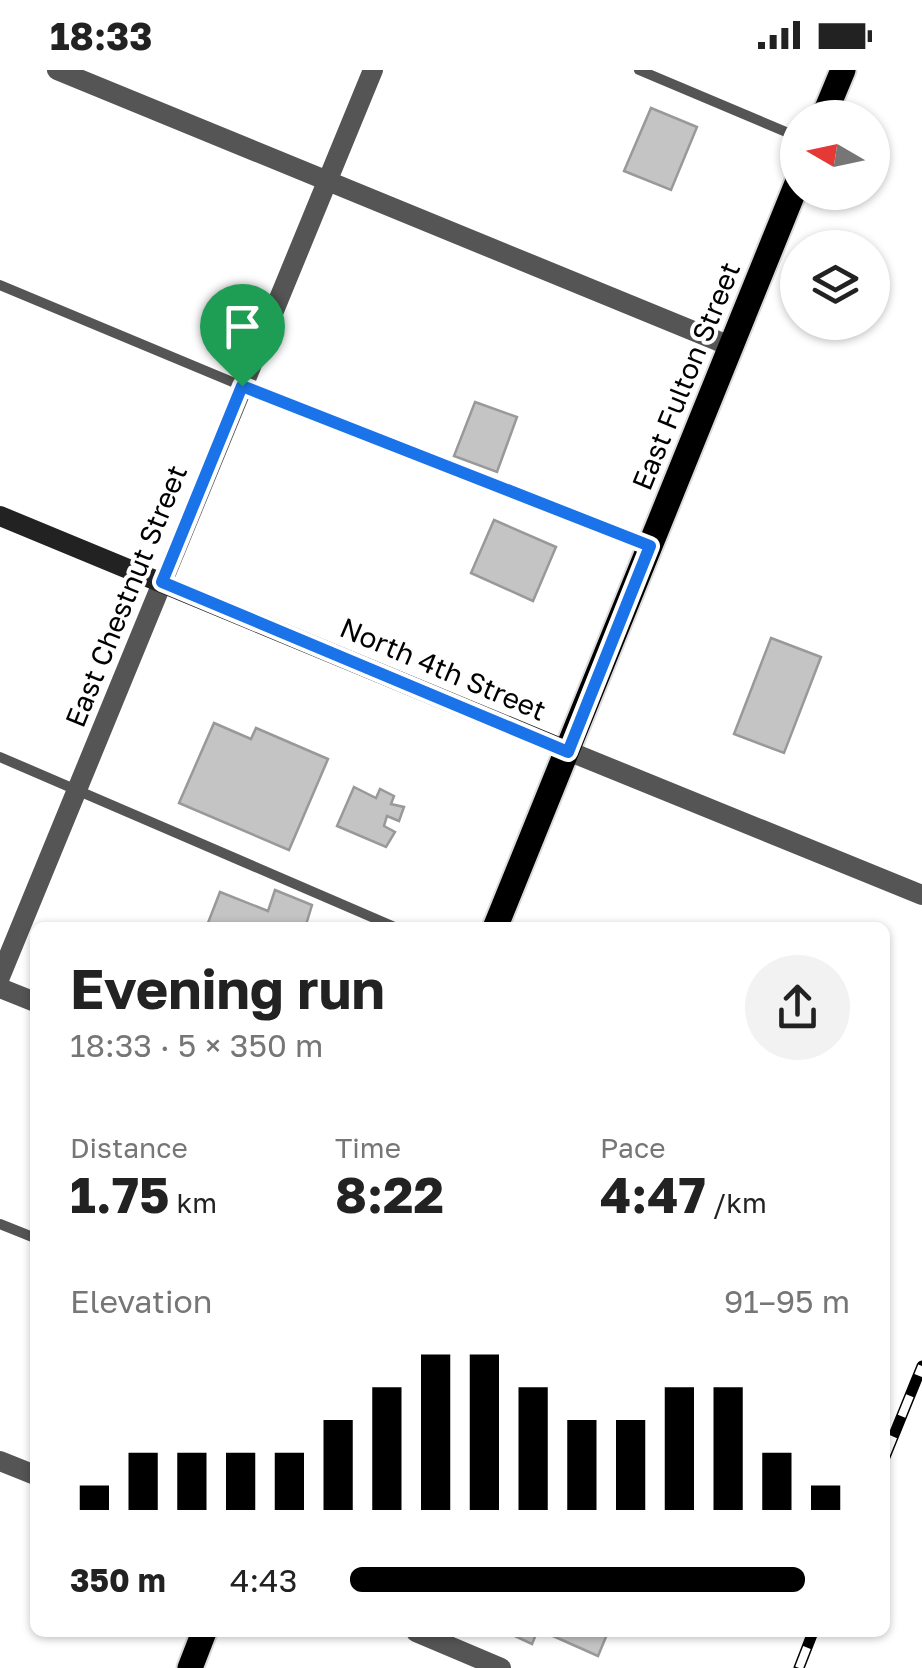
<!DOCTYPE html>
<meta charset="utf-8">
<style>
body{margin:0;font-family:"Golos Text",sans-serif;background:#f2f2f2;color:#222;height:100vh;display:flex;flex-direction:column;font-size:38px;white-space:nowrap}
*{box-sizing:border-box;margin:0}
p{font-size:32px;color:#767676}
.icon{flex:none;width:55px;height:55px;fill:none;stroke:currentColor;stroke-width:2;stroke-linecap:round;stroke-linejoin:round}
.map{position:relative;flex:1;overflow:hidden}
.sheet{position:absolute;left:30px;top:852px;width:860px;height:715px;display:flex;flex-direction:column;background:#fff;border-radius:15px;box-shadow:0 2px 8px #0004}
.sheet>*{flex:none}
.needle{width:65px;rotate:279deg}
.fabs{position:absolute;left:780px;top:30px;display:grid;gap:20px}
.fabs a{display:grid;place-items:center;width:110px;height:110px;border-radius:50%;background:#fff;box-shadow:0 2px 8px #0004;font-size:50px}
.pin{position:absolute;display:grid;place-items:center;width:85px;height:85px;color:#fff;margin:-102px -42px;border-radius:50% 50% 50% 0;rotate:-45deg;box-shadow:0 0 10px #0007}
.pin .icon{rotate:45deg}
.round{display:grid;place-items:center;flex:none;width:105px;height:105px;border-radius:52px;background:#f2f2f2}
.headline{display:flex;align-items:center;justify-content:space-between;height:170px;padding:0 40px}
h1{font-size:55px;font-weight:700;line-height:75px}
.metrics{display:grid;grid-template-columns:repeat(3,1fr);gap:15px;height:170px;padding:10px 40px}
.metrics div{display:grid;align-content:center}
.metrics b{font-size:50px;font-weight:700}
.metrics small{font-size:28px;font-weight:400}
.metrics p{font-size:28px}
.chart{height:280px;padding:20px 40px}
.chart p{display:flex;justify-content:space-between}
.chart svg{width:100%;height:180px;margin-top:10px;stroke:#000;stroke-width:6}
ul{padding:0 40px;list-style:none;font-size:32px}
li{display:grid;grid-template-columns:160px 120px 1fr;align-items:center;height:75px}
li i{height:25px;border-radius:12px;background:#000}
.status{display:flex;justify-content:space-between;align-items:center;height:70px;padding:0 50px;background:#fff;direction:ltr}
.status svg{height:28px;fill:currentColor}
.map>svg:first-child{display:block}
</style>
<div class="status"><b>18:33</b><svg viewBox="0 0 49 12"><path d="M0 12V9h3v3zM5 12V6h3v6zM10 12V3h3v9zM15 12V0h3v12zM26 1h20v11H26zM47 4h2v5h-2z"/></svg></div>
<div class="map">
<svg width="922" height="1598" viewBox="0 0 922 1598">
<rect width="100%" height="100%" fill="#fff"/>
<g fill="#c4c4c4" stroke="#999" stroke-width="2.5">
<path d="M651,38L697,57L671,120L624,101Z"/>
<path d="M475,332L517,347L497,402L454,386Z"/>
<path d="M494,450L556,477L533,531L471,503Z"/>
<path d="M771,568L821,587L784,683L734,664Z"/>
<path d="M214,653L251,669L256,658L328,689L289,780L179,733Z"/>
<path d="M354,717L376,728L380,719L394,726L391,734L404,737L399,751L387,746L384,756L395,762L386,777L337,756Z"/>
<path d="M275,820L312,835L305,858H206L220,822L268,841Z"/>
<path d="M506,1562H537L532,1574Z"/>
<path d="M544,1562H608L598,1586Z"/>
</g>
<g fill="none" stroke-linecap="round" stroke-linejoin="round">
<defs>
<g id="primary">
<path d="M823,48L843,0"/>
<path d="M495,858L798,111"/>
<path d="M190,1598L204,1562"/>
</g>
</defs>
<use href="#primary" stroke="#dbdbdb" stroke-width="29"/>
<g stroke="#555" stroke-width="10">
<path d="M639,0L798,67"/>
<path d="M0,215L242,316L648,476"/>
<path d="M0,687L397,858"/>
<path d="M0,1154L35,1168"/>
</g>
<g stroke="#555" stroke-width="20">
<path d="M57,0L730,276"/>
<path d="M568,681L922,825"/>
<path d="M0,907L373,0"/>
<path d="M0,918L35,932"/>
<path d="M0,1391L35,1405"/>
<path d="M416,1562L501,1598"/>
</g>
<path stroke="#222" stroke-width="20" d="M0,446L568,681"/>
<use href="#primary" stroke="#000" stroke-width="25"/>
<defs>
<g id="rail">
<path d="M885,1387L922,1296"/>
<path d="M799,1598L813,1562"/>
</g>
</defs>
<use href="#rail" stroke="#000" stroke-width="11"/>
<use href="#rail" stroke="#fff" stroke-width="8" stroke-dasharray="22" stroke-linecap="butt"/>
</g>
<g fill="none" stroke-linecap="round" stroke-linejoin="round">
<defs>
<path id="route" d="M242,316L650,476L568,682L162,512Z"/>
</defs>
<use href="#route" stroke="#fff" stroke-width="20"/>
<use href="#route" stroke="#1a73e8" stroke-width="12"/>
</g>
<g text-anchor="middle" stroke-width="8" stroke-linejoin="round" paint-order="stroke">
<g font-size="28" fill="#000" stroke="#fff">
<text transform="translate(686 306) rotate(-68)" y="10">East Fulton Street</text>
<text transform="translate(126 526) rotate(-68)" y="10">East Chestnut Street</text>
<text transform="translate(443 599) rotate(23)" y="10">North 4th Street</text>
</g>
</g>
</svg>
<div class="fabs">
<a><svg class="needle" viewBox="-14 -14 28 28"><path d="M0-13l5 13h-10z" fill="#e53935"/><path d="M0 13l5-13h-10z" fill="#767676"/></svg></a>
<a><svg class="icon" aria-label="layers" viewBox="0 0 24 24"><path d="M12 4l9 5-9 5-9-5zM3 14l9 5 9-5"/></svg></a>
</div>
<div class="pin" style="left:242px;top:316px;background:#1e9e55"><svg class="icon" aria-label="arrive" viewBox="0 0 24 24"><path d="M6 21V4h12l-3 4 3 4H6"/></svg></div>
<section class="sheet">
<div class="headline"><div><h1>Evening run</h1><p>18:33 · 5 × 350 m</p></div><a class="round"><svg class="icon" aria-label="share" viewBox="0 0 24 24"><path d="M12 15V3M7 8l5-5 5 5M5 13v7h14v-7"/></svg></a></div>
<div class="metrics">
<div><p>Distance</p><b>1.75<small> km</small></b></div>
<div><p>Time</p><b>8:22</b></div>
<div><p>Pace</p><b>4:47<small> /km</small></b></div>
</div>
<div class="chart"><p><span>Elevation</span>91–95 m</p>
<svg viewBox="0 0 160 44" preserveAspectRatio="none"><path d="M5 44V38M15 44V30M25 44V30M35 44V30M45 44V30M55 44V22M65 44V14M75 44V6M85 44V6M95 44V14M105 44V22M115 44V22M125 44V14M135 44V14M145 44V30M155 44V38"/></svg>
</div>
<ul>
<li><b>350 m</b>4:43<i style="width:91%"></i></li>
</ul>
</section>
</div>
